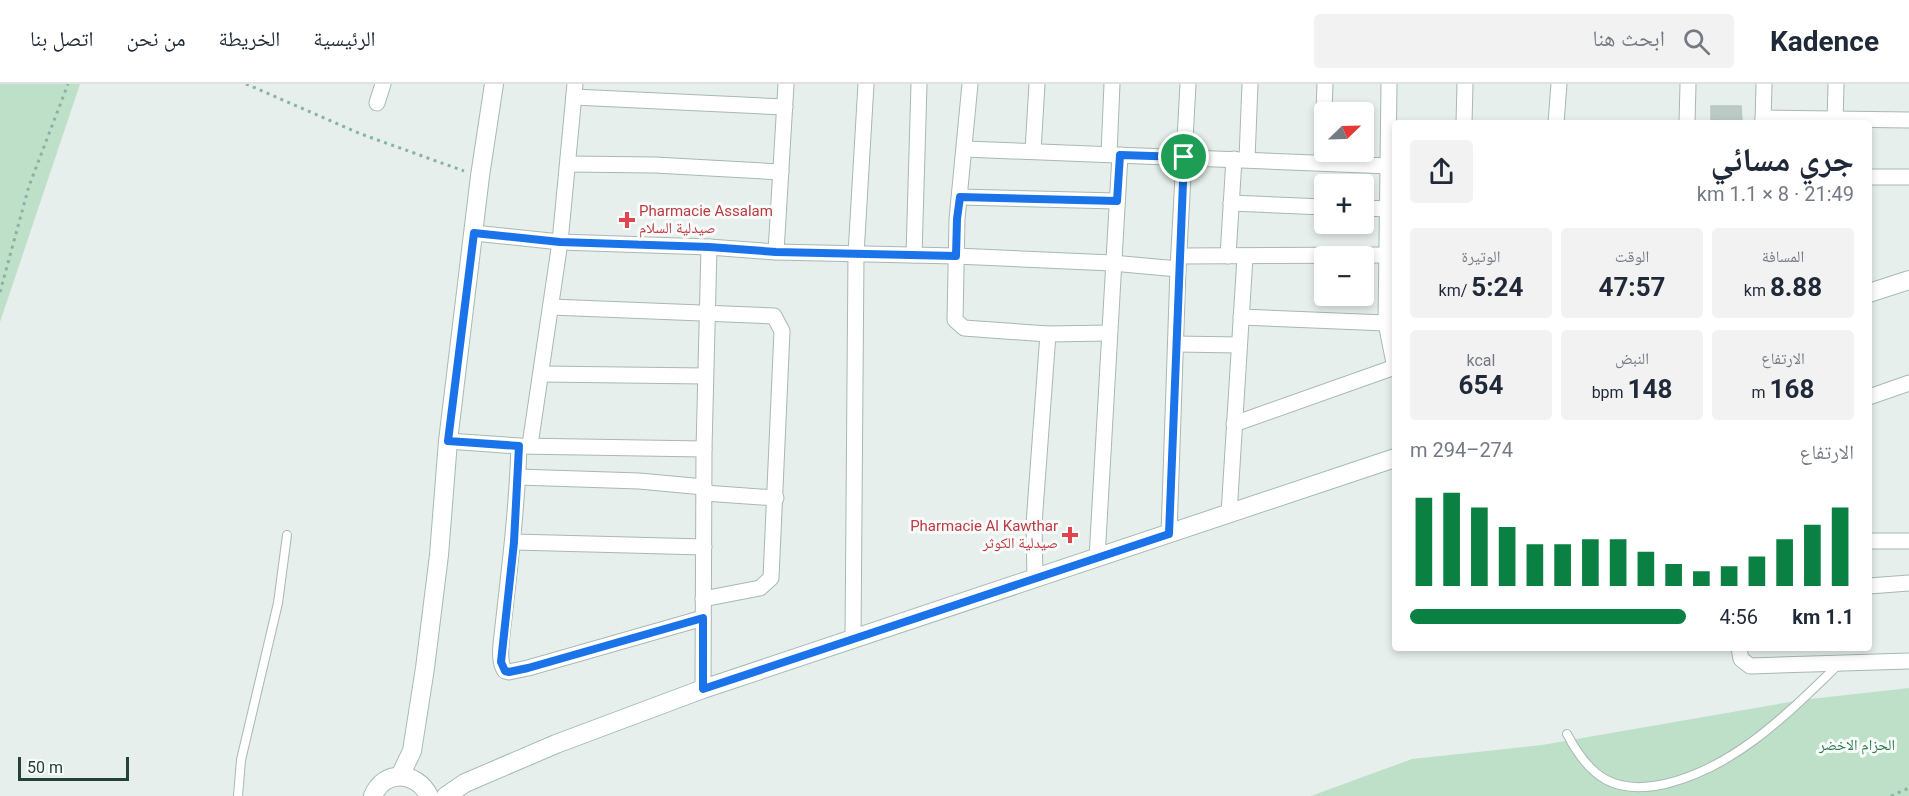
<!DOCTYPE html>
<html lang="ar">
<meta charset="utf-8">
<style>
body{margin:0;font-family:Roboto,"Noto Naskh Arabic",sans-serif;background:#f2f2f3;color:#1f2937;direction:rtl;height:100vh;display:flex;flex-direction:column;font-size:22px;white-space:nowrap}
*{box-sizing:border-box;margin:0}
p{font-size:20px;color:#747a83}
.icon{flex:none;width:33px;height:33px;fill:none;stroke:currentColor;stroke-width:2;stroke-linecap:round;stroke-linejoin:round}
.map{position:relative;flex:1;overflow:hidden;direction:ltr}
.panel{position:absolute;left:1392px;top:36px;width:480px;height:531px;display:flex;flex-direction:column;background:#fff;border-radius:6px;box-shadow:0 3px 9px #0003;direction:rtl}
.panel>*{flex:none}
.needle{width:39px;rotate:67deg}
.controls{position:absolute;left:1314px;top:18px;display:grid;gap:12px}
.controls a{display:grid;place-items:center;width:60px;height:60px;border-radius:6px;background:#fff;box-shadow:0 3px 9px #0003;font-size:30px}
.scale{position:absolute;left:18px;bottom:15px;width:111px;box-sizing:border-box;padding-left:6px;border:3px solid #24423a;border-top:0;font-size:16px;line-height:21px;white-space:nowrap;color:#24423a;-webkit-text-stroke:4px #f7fbf9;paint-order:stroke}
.pin{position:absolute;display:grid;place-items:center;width:51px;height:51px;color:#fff;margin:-26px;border:3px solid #fff;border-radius:50%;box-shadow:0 2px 6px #0007}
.round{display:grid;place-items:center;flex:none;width:63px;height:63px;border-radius:6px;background:#f2f2f3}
.summary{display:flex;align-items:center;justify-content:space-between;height:102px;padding:0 18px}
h1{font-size:33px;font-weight:700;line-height:45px}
.stats{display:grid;grid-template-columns:repeat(3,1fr);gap:9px;height:102px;padding:6px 18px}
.stats div{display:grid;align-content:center;border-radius:6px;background:#f2f2f3;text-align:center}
.stats b{font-size:26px;font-weight:700}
.stats small{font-size:16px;font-weight:400}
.stats p{font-size:16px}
.chart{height:168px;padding:12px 18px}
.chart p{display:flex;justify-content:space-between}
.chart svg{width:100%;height:108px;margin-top:6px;stroke:#0b8043;stroke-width:6}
ul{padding:0 18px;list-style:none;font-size:20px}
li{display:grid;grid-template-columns:96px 72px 1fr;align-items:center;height:45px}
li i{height:15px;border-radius:8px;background:#0b8043}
header{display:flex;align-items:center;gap:36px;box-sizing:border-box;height:84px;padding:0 30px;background:#fff;border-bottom:2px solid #e0e1e3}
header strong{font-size:28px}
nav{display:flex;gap:33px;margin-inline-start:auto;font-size:21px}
.search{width:420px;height:54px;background:#f2f2f3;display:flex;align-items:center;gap:15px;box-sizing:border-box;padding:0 21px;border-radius:6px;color:#747a83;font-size:22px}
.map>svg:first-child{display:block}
</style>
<header>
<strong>Kadence</strong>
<div class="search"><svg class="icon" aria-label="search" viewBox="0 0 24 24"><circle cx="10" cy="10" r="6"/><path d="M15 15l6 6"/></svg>ابحث هنا</div>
<nav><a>الرئيسية</a><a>الخريطة</a><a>من نحن</a><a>اتصل بنا</a></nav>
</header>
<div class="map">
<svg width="1909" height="712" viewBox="0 0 1909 712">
<rect width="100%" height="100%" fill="#e6efeb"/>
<g fill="#bfe0c8">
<path d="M0,0H80L0,238Z"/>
<path d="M1909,604V712H1311L1412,675L1542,661L1801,616Z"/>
</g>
<path fill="#bbcac4" stroke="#b8c9c2" stroke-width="1.5" d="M1711,22H1741L1742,38L1720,39V36H1711Z"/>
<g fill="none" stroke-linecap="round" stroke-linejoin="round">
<defs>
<g id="lane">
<path d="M1567,650C1590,694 1615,711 1665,700C1736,683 1788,629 1839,580"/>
<path d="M238,712L241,676L278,519L287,451"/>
</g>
<g id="street">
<path d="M970,0L957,135L955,236L964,244L1048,250L1109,249"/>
<path d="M1389,0L1386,239L1395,284"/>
<path d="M574,13L785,23"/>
<path d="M377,19L383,0"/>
<path d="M1763,34L1909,36"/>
<path d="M1464,39L1465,0"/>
<path d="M1556,39L1559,0"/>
<path d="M1687,39L1688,0"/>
<path d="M1763,39L1764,0"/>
<path d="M1835,39L1836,0"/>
<path d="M965,65L1389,82"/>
<path d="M1033,67L1037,0"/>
<path d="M1109,70L1112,0"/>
<path d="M1247,75L1250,0"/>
<path d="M1322,79L1325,0"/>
<path d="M568,80L655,81L781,88"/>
<path d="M1869,93H1909"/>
<path d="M960,113L1117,117"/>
<path d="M1231,119L1324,123"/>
<path d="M1364,124L1388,125"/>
<path d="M474,149L560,158L709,163L776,168L956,172L1112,179L1178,185"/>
<path d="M776,168L786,0"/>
<path d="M914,171L919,0"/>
<path d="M1179,172L1388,171"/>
<path d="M1228,172L1234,75"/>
<path d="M551,223L774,232L782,247L771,494L760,504L703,515"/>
<path d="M1241,233L1386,239"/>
<path d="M1176,260L1239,261"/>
<path d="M541,290L705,292"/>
<path d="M1869,313L1909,299"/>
<path d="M1234,340L1395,283"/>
<path d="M448,357L519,362L704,365"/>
<path d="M530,361L560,158L575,0"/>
<path d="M519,362C517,423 510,481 503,542C502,554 497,577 505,587L509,588L528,584L703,534"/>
<path d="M518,393L639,397L704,403"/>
<path d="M704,409L776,414"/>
<path d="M1229,430L1245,173"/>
<path d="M1169,450L1178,185L1188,0"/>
<path d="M1869,457H1909"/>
<path d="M514,458L704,463"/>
<path d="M1097,474L1120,71"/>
<path d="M1035,495L1034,440L1048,250"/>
<path d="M1869,502L1909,499"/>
<path d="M853,555L856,170L866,0"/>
<path d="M1739,564L1741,575L1750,582L1909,577"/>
<path d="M703,605L704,365L709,163"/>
</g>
<g id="secondary">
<path d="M1869,209L1909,196"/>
<path d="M400,692L412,667L425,584L439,471L448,357L480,92L494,0"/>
<path d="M373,712C384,685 417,687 429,712"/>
<path d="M446,712L465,699L556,660L703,605L1395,374"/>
</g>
</defs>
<use href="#lane" stroke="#a8b8b2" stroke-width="10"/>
<use href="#street" stroke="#a8b8b2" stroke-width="17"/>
<use href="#secondary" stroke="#a4bbb3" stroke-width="20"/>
<g stroke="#86b3a5" stroke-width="3" stroke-dasharray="3 4.5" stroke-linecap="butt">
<path d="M246,0L361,50L464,87"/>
<path d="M0,208L29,102L68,0"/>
<path d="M1891,712L1909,704"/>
</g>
<use href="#lane" stroke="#fff" stroke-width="8"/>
<use href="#street" stroke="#fff" stroke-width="15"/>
<use href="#secondary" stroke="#fff" stroke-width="18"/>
</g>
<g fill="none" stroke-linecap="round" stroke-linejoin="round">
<defs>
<path id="route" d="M1120,71L1184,73L1169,450L703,605V534L528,584L509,588L505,587L501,578L514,458L519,362L448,357L474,149L560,158L709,163L776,168L956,172L957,135L960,113L1117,117Z"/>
</defs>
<use href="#route" stroke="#fff" stroke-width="12"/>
<use href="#route" stroke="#1a73e8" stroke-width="8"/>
</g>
<g fill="#e0444e" stroke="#f7fbf9" stroke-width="2">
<path d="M624 127h6v6h6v6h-6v6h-6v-6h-6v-6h6z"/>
<path d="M1067 442h6v6h6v6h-6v6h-6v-6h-6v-6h6z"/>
</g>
<g text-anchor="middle" stroke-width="6" stroke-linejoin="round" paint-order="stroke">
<g font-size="15" fill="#be3a42" stroke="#f7fbf9" text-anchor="start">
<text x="639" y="132">Pharmacie Assalam<tspan x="639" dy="17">صيدلية السلام</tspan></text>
<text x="1058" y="447" text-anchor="end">Pharmacie Al Kawthar<tspan x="1058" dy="17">صيدلية الكوثر</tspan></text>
</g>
<g font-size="15" fill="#2d7a4b" stroke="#f7fbf9">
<text x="1857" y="666">الحزام الاخضر</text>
</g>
</g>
</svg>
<div class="controls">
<a><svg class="needle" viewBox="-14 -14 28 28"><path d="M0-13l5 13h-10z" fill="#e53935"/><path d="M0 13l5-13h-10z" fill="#747a83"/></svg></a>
<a>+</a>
<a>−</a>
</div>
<div class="scale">50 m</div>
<div class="pin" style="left:1184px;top:73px;background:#1e9e55"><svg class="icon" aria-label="arrive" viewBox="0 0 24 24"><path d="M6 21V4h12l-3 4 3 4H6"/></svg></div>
<section class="panel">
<div class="summary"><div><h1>جري مسائي</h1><p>21:49 · 8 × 1.1 km</p></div><a class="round"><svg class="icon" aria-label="share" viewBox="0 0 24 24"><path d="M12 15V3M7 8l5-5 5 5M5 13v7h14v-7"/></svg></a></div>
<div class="stats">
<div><p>المسافة</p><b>8.88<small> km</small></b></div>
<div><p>الوقت</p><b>47:57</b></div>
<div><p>الوتيرة</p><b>5:24<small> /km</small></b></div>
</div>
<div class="stats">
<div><p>الارتفاع</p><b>168<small> m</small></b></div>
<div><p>النبض</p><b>148<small> bpm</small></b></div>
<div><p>kcal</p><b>654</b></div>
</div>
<div class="chart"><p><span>الارتفاع</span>274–294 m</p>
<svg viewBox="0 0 160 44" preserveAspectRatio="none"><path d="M5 44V8M15 44V6M25 44V12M35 44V20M45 44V27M55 44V27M65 44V25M75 44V25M85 44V30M95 44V35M105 44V38M115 44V36M125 44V32M135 44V25M145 44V19M155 44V12"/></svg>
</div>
<ul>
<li><b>1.1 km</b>4:56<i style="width:100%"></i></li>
</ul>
</section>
</div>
